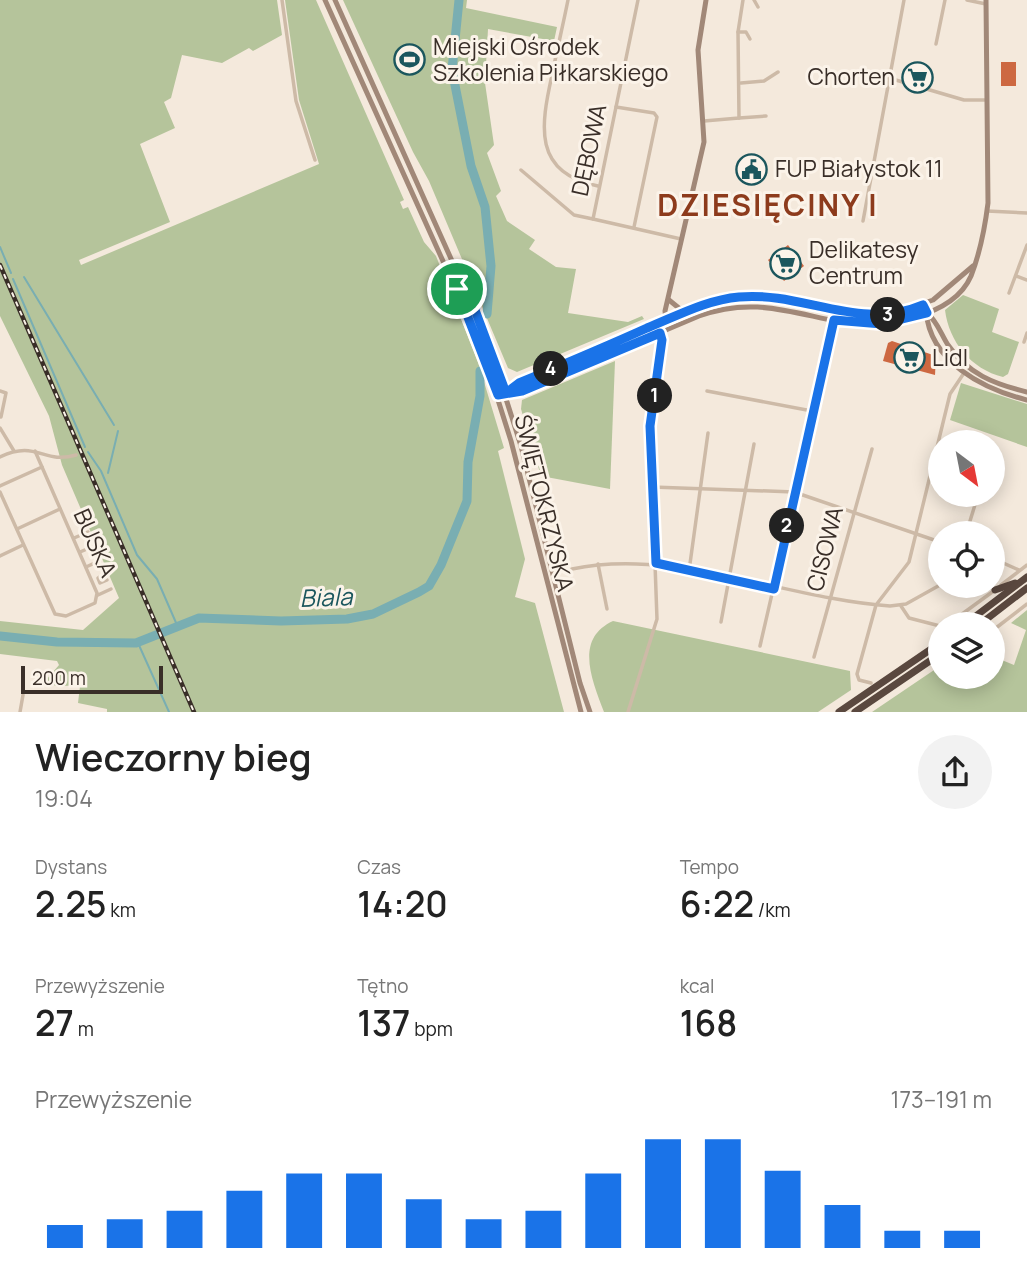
<!DOCTYPE html>
<html lang="pl">
<meta charset="utf-8">
<style>
body{margin:0;font-family:Manrope,sans-serif;background:#f2f2f2;color:#222;height:100vh;display:flex;flex-direction:column;font-size:26px;white-space:nowrap}
*{box-sizing:border-box;margin:0}
p{font-size:23px;color:#767676}
.icon{flex:none;width:38px;height:38px;fill:none;stroke:currentColor;stroke-width:2;stroke-linecap:round;stroke-linejoin:round}
.map{position:relative;height:712px;overflow:hidden}
.drawer{display:flex;flex-direction:column;background:#fff;flex:1}
.drawer>*{flex:none}
.needle{width:46px;rotate:148deg}
.fabs{position:absolute;left:928px;top:430px;display:grid;gap:14px}
.fabs a{display:grid;place-items:center;width:77px;height:77px;border-radius:50%;background:#fff;box-shadow:0 4px 18px #0003;font-size:35px}
.scale{position:absolute;left:21px;bottom:18px;width:142px;box-sizing:border-box;padding-left:7px;border:4px solid #392e28;border-top:0;font-size:19px;line-height:24px;white-space:nowrap;color:#392e28;-webkit-text-stroke:5px #fbf3e9;paint-order:stroke}
.pin{position:absolute;display:grid;place-items:center;width:60px;height:60px;color:#fff;margin:-30px;border:4px solid #fff;border-radius:50%;box-shadow:0 2px 7px #0007}
.km{position:absolute;width:35px;height:35px;margin:-18px;border-radius:50%;background:#222;color:#fff;font-size:19px;line-height:35px;text-align:center}
.round{display:grid;place-items:center;flex:none;width:74px;height:74px;border-radius:37px;background:#f2f2f2}
.summary{display:flex;align-items:center;justify-content:space-between;height:119px;padding:0 35px}
h1{font-size:38px;font-weight:600;line-height:52px}
.metrics{display:grid;grid-template-columns:repeat(3,1fr);gap:10px;height:119px;padding:7px 35px}
.metrics div{display:grid;align-content:center}
.metrics b{font-size:35px;font-weight:600}
.metrics small{font-size:19px;font-weight:400}
.metrics p{font-size:19px}
.chart{height:196px;padding:14px 35px}
.chart p{display:flex;justify-content:space-between}
.chart svg{width:100%;height:126px;margin-top:7px;stroke:#1a73e8;stroke-width:6}
.map>svg:first-child{display:block}
</style>
<div class="map">
<svg width="1027" height="712" viewBox="0 0 1027 712">
<rect width="100%" height="100%" fill="#f4e9dc"/>
<g fill="#b5c49b">
<path d="M0,0H277L282,35L253,51L249,48L222,63L182,55L171,98L164,102L175,128L140,144L170,222L79,260L81,265L319,164L299,100L285,0H316L404,200L400,202L403,209L408,207L424,242L436,256L478,362L504,448L498,451L525,559L515,597L535,603L564,712H107V709L78,703L80,686C68,683 55,692 47,679L59,665L57,661L0,654V621L83,630L119,598L62,465L49,416L0,316Z"/>
<path d="M343,0H467L466,8L557,27L554,41L488,29L485,83L494,145L487,153L501,191L496,196L507,221L535,240L529,249L556,267L576,269L568,313L628,322L642,316L644,319L517,372L508,368L429,181L413,152Z"/>
<path d="M963,295L999,309L992,332L1019,342L1008,374L1003,377C971,369 949,342 945,310Z"/>
<path d="M615,361L610,489L541,476L521,409L522,400Z"/>
<path d="M961,383L1027,404V447L950,420Z"/>
<path d="M1027,610V712H872L940,666V677H992V656L1014,665L1026,630L1011,623Z"/>
<path d="M613,621L850,671L851,690L818,712H604C592,680 574,639 613,621Z"/>
</g>
<g fill="none" stroke-linecap="round" stroke-linejoin="round">
<g stroke="#79aeb2" stroke-width="2">
<path d="M0,247L11,273"/>
<path d="M24,277L114,425"/>
<path d="M13,279L85,447"/>
<path d="M88,452L101,471L137,555L157,579L177,625"/>
<path d="M108,473L118,431"/>
<path d="M138,643L169,712"/>
</g>
<g stroke="#79aeb2" stroke-width="9">
<path d="M459,0L452,70L471,166L485,207L491,266L487,314"/>
<path d="M0,636L57,642L136,643L199,618L281,621L347,619L373,614L419,592L429,586L441,565L467,501L468,462L480,396V371"/>
</g>
</g>
<g fill="#cd6841">
<rect x="1001" y="62" width="15" height="24"/>
<path d="M788,245L804,266L784,281L768,260Z"/>
<path d="M892,341L936,356L935,375L883,361L888,343Z"/>
</g>
<g fill="none" stroke-linecap="round" stroke-linejoin="round">
<g stroke="#cdbaa7" stroke-width="3.5">
<path d="M282,0L296,101L315,160"/>
<path d="M568,0C563,25 557,50 552,75C541,125 532,173 598,186"/>
<path d="M754,0L758,7"/>
<path d="M967,0L986,4"/>
<path d="M738,32H746L750,39"/>
<path d="M936,44L945,0"/>
<path d="M889,78L964,100H987"/>
<path d="M741,83L764,81L778,72"/>
<path d="M616,107L654,113L657,117L634,227"/>
<path d="M739,118L766,116"/>
<path d="M704,121L739,118L738,32L743,0"/>
<path d="M521,170L574,215L593,219L638,0"/>
<path d="M987,211L1027,213"/>
<path d="M593,219L681,239"/>
<path d="M863,221L904,0"/>
<path d="M1016,276L1027,280"/>
<path d="M1009,293L1027,245"/>
<path d="M1024,342L1027,333"/>
<path d="M0,391L6,393L1,417"/>
<path d="M707,391L812,411"/>
<path d="M0,428L14,451"/>
<path d="M0,457C37,439 43,465 76,455"/>
<path d="M0,486L42,467"/>
<path d="M652,487L794,492L940,542"/>
<path d="M0,492L55,614L66,616L95,603L97,593L35,451"/>
<path d="M17,529L60,509"/>
<path d="M966,534L978,495"/>
<path d="M74,538L88,532"/>
<path d="M80,552L94,546"/>
<path d="M0,556L23,545"/>
<path d="M992,558L1019,570"/>
<path d="M598,564L607,609"/>
<path d="M86,567L99,561"/>
<path d="M572,569C674,547 786,599 890,606L906,604L940,585"/>
<path d="M689,571L708,433"/>
<path d="M105,574L98,578L100,583L107,580"/>
<path d="M1001,585L1027,565"/>
<path d="M98,595L111,589"/>
<path d="M901,606L909,618L940,626"/>
<path d="M721,622L754,444"/>
<path d="M947,625L995,590"/>
<path d="M992,631L1027,604"/>
<path d="M760,646L837,312"/>
<path d="M814,657L872,449"/>
<path d="M871,683L859,680L857,674L876,605L909,562L950,394L964,373"/>
<path d="M20,712L23,695"/>
<path d="M628,712L657,619L650,426L662,340L660,333"/>
</g>
<g stroke="#a18878" stroke-width="5">
<path d="M325,0L480,343L511,441L581,712"/>
<path d="M335,0L487,339L521,446L580,683L590,712"/>
<path d="M669,300L685,313"/>
<path d="M926,311C930,362 983,389 1027,400"/>
<path d="M927,313C937,321 941,334 948,345C968,374 994,384 1027,392"/>
<path d="M666,320L665,311L704,142L698,50L706,0"/>
<path d="M506,393L519,383L719,300L761,297L859,316L890,315L933,300L973,266"/>
<path d="M498,395L522,391L699,316C752,297 788,312 841,322C880,329 953,318 971,276C980,253 985,227 988,203L986,0"/>
</g>
<g stroke="#5a483f" stroke-width="7">
<path d="M995,590L1015,583"/>
<path d="M964,625L1027,577"/>
<path d="M979,625L1027,588"/>
<path d="M839,712L940,643"/>
<path d="M855,712L940,654"/>
</g>
<defs>
<path id="rail" d="M0,265L194,712"/>
</defs>
<use href="#rail" stroke="#392e28" stroke-width="4.5"/>
<use href="#rail" stroke="#fbf3e9" stroke-width="2" stroke-dasharray="5" stroke-linecap="butt"/>
</g>
<g fill="none" stroke-linecap="round" stroke-linejoin="round">
<defs>
<path id="route" d="M457,289L498,395L522,391L660,333L662,340L650,426L656,563L774,589L834,320L882,324L927,313L923,305C859,332 803,291 739,297C706,300 677,316 647,328C605,347 562,365 519,383L506,393L466,286L457,289"/>
</defs>
<use href="#route" stroke="#fff" stroke-width="14"/>
<use href="#route" stroke="#1a73e8" stroke-width="9"/>
</g>
<defs>
<symbol id="stadium-ring" viewBox="-11 -11 22 22"><circle r="9.5" fill="#fbf3e9" stroke="#1b565d" stroke-width="1.5"/><path d="M0-5a6.5 5 0 1 0 0 10a6.5 5 0 1 0 0-10ZM-3.5-1.8h7v3.6h-7Z" fill="#1b565d"/></symbol>
<symbol id="supermarket-ring" viewBox="-11 -11 22 22"><circle r="9.5" fill="#fbf3e9" stroke="#1b565d" stroke-width="1.5"/><path d="M-6-5.5h2.5l.6 2H6L4.5 2H-2.5L-4.4-4H-6ZM-1.5 3.2a1.3 1.3 0 1 0 .1 0ZM3 3.2a1.3 1.3 0 1 0 .1 0Z" fill="#1b565d"/></symbol>
<symbol id="civic-ring" viewBox="-11 -11 22 22"><circle r="9.5" fill="#fbf3e9" stroke="#1b565d" stroke-width="1.5"/><path d="M-.6-6.5H3V-4.5H.6V-3L4-1V1h2V6H-6V1h2V-1L-.6-3ZM-1.2 2.5V6h2.4V2.5Z" fill="#1b565d"/></symbol>
</defs>
<g fill-rule="evenodd">
<use href="#stadium-ring" x="392" y="42" width="35" height="35"/>
<use href="#supermarket-ring" x="900" y="60" width="35" height="35"/>
<use href="#civic-ring" x="734" y="152" width="35" height="35"/>
<use href="#supermarket-ring" x="768" y="246" width="35" height="35"/>
<use href="#supermarket-ring" x="892" y="340" width="35" height="35"/>
</g>
<g text-anchor="middle" stroke-width="6" stroke-linejoin="round" paint-order="stroke">
<g font-size="23" fill="#392e28" stroke="#fbf3e9" text-anchor="start">
<text x="433" y="55">Miejski Ośrodek<tspan x="433" dy="26">Szkolenia Piłkarskiego</tspan></text>
<text x="895" y="85" text-anchor="end">Chorten</text>
<text x="775" y="177">FUP Białystok 11</text>
<text x="809" y="258">Delikatesy<tspan x="809" dy="26">Centrum</tspan></text>
<text x="932" y="366">Lidl</text>
</g>
<g font-size="23" fill="#392e28" stroke="#fbf3e9">
<text transform="translate(589 150) rotate(-78)" y="8">DĘBOWA</text>
<text transform="translate(544 503) rotate(76)" y="8">ŚWIĘTOKRZYSKA</text>
<text transform="translate(95 543) rotate(66)" y="8">BUSKA</text>
<text transform="translate(825 549) rotate(-76)" y="8">CISOWA</text>
</g>
<g font-size="24" font-style="italic" fill="#1b565d" stroke="#fbf3e9">
<text transform="translate(326 598) rotate(-2)" y="8">Biala</text>
</g>
<g font-size="30" font-weight="bold" letter-spacing="2" fill="#8d3b1c" stroke="#fbf3e9">
<text x="768" y="216">DZIESIĘCINY I</text>
</g>
</g>
</svg>
<div class="fabs">
<a><svg class="needle" viewBox="-14 -14 28 28"><path d="M0-13l5 13h-10z" fill="#e53935"/><path d="M0 13l5-13h-10z" fill="#767676"/></svg></a>
<a><svg class="icon" aria-label="locate" viewBox="0 0 24 24"><circle cx="12" cy="12" r="6"/><path d="M12 2v4M12 18v4M2 12h4M18 12h4"/></svg></a>
<a><svg class="icon" aria-label="layers" viewBox="0 0 24 24"><path d="M12 4l9 5-9 5-9-5zM3 14l9 5 9-5"/></svg></a>
</div>
<div class="scale">200 m</div>
<div class="pin" style="left:457px;top:289px;background:#1e9e55"><svg class="icon" aria-label="arrive" viewBox="0 0 24 24"><path d="M6 21V4h12l-3 4 3 4H6"/></svg></div>
<b class="km" style="left:655px;top:396px">1</b>
<b class="km" style="left:787px;top:526px">2</b>
<b class="km" style="left:888px;top:315px">3</b>
<b class="km" style="left:551px;top:369px">4</b>
</div>
<section class="drawer">
<div class="summary"><div><h1>Wieczorny bieg</h1><p>19:04</p></div><a class="round"><svg class="icon" aria-label="share" viewBox="0 0 24 24"><path d="M12 15V3M7 8l5-5 5 5M5 13v7h14v-7"/></svg></a></div>
<div class="metrics">
<div><p>Dystans</p><b>2.25<small> km</small></b></div>
<div><p>Czas</p><b>14:20</b></div>
<div><p>Tempo</p><b>6:22<small> /km</small></b></div>
</div>
<div class="metrics">
<div><p>Przewyższenie</p><b>27<small> m</small></b></div>
<div><p>Tętno</p><b>137<small> bpm</small></b></div>
<div><p>kcal</p><b>168</b></div>
</div>
<div class="chart"><p><span>Przewyższenie</span>173–191 m</p>
<svg viewBox="0 0 160 44" preserveAspectRatio="none"><path d="M5 44V36M15 44V34M25 44V31M35 44V24M45 44V18M55 44V18M65 44V27M75 44V34M85 44V31M95 44V18M105 44V6M115 44V6M125 44V17M135 44V29M145 44V38M155 44V38"/></svg>
</div>
</section>
